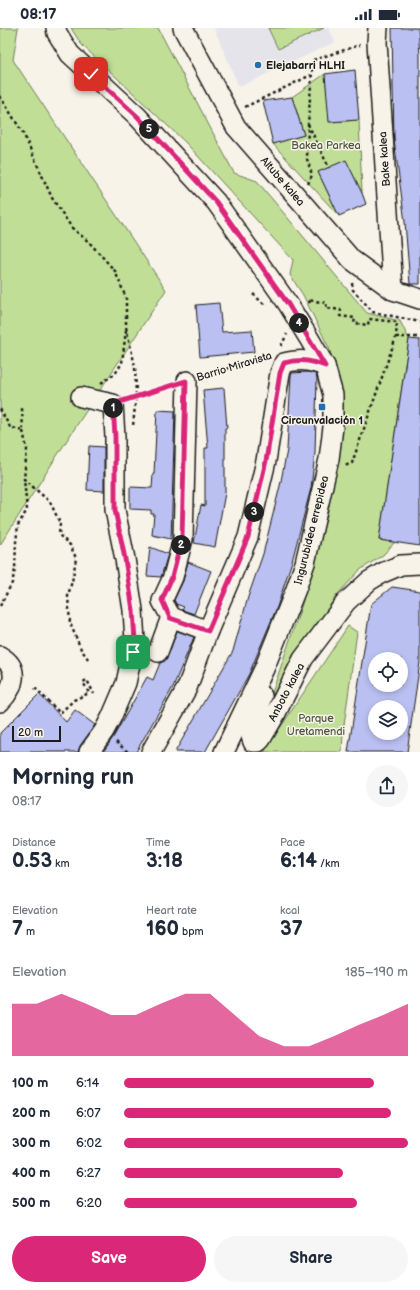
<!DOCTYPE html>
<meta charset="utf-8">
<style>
body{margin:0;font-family:"Balsamiq Sans",sans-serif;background:#f6f6f7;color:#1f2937;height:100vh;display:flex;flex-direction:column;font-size:15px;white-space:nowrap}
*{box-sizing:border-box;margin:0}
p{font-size:13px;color:#747a83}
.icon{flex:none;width:22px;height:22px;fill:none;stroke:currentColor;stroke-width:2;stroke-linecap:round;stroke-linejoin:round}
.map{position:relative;height:724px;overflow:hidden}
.panel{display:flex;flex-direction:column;background:#fff;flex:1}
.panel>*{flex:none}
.controls{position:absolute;left:368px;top:624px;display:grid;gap:8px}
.controls a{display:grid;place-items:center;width:40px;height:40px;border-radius:50%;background:#fff;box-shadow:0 2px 6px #0003;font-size:20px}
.scale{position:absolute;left:12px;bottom:10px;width:49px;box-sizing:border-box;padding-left:4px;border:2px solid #1c1c1c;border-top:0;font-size:11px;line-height:14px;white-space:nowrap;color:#1c1c1c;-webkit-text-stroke:3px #f7f3e8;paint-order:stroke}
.pin{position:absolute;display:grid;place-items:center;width:34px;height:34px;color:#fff;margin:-17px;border-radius:8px;box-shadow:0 2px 6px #0006}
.km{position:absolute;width:20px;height:20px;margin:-10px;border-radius:50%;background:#222;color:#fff;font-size:11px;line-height:20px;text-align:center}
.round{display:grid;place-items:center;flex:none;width:42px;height:42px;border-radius:21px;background:#f6f6f7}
.headline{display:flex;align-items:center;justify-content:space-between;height:68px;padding:0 12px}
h1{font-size:22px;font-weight:700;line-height:30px}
.metrics{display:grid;grid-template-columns:repeat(3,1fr);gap:6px;height:68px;padding:4px 12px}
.metrics div{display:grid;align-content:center}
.metrics b{font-size:20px;font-weight:700}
.metrics small{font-size:11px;font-weight:400}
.metrics p{font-size:11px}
.chart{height:112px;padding:8px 12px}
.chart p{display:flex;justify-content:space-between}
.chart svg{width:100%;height:72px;margin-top:4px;fill:#db2777;opacity:.7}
.action{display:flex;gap:8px;margin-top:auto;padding:8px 12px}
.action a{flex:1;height:46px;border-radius:24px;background:#db2777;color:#fff;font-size:16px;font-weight:700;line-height:46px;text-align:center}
.action a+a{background:#f6f6f7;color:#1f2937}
ul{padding:0 12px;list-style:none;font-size:13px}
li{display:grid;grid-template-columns:64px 48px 1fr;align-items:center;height:30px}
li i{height:10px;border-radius:5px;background:#db2777}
.status{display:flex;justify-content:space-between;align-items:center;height:28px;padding:0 20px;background:#fff;direction:ltr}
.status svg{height:11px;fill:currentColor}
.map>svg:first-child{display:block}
</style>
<div class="status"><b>08:17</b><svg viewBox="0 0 49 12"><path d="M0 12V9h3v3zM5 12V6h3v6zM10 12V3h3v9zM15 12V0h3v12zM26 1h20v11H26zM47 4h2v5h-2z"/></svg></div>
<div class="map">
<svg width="420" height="724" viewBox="0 0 420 724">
<rect width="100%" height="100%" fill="#f7f3e8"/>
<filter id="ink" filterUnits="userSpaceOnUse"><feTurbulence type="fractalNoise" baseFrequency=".025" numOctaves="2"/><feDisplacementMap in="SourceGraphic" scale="8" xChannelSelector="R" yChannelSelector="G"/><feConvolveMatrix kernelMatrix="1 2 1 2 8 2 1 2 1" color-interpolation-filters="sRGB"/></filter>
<g filter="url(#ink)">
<path fill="#e5e4eb" d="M214,0H329L335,14L239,59Z"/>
<g fill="#c1de96" stroke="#6e7d59">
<path d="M0,0H18L13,32L166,262L69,409L0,517Z"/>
<path d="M71,0H158L234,145L257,153L367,285L400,293L409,311L379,512L395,514L383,527L360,542L337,567L308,610L275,666L272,665L302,576L338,421L343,376L339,350L329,320L303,267L290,247L293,232L186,115L81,16Z"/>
<path d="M268,0H324L278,21Z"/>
<path d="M325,46L330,94L359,92L362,165L346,133L318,144L339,188L273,116L304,107L292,69Z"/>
<path d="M348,598L357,604L343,704L342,724H264Z"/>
</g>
<g fill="#bac0f1" stroke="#1c1c1c" fill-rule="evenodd">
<path d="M392,0H418L420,27V256H410L405,194L394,112Z"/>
<path d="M355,42L359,92L329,94L325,46Z"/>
<path d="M292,69L304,107L273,116L263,73Z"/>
<path d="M346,132L362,165L366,176L339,188L318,144Z"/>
<path d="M219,275L222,304L252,302L254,324L200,329L196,277Z"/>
<path d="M409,311L420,312V518L379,512Z"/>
<path d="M308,344L316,346L317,350L315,425L311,460L292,533L277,579L249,646L205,724H175L233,623L248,569L263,526L280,458L287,422L291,348L292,345Z"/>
<path d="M224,360L227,400H225V465L215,519L194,515L201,477L205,478V420H208L203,362Z"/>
<path d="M157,382L175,383L171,511L152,507L154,486H151V482L130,481V459L152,460L153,446H154Z"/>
<path d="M89,418L104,419V463L87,462Z"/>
<path d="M150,519L168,526L161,549L147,548Z"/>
<path d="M188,534L211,543L194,586L182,582L184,579L176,576L174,572L183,553Z"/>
<path d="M392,559L420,563V634L407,724H348L371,576ZM375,631H401V657H375ZM375,679H401V705H375Z"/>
<path d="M177,603L194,609L173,659L136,724H103L114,708L147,649L153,652L160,635L165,633L168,628Z"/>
<path d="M39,666L66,694L75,682L95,697L80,718L78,724H0V705Z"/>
</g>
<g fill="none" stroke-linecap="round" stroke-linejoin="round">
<defs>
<g id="street">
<path d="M56,0L57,5L70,26L137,88L216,174L288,276L310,312L325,338L333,367V399L329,431L305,535L296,561L264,641L224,724"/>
<path d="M183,0L236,99L319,194L352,232L393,262L420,271"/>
<path d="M378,0L377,14L393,262"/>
<path d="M81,369L113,376L115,409V482L125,531L133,582L135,613L126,655L111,690L104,703L89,724"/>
<path d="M171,589L208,603"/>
<path d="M158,624L171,589L162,573L173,549L183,511L187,353"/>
<path d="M0,628C21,640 14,660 0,674"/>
<path d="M262,668L251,702V708L253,714H258L261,711L275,687L303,631L346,574L369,553L382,545L401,537L420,536"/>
<path d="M151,724L187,660L208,603L248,509L266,433L280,345L284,335C301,331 309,332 325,338"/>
</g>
</defs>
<use href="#street" stroke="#1c1c1c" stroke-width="22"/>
<g stroke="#1c1c1c" stroke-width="2.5" stroke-dasharray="3 3" stroke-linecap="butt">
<path d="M0,68L24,107L52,170L72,200L89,214L115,243L126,270V299L135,338L136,368L133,398"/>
<path d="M245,79L311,47"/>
<path d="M308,96L329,140"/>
<path d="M308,156L312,147L307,131L308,96L313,32L360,17"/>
<path d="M352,255L353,262L373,284L420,294"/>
<path d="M253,266L266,278"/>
<path d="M310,275L308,272L327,275L326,280L341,282L340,288L355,290L354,295L368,297L369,291L397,294L396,309L352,435L345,438"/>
<path d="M396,309H420"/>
<path d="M281,318L287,306"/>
<path d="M203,348L269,328"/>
<path d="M101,355L115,346L122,335L126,302"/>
<path d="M129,371L170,358"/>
<path d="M0,381L10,399L23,403L22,380"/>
<path d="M23,403L27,421L24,451"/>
<path d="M0,578L12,555L15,542L16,514L18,497L27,482L24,451L50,474L60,495L59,507L70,517L76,530L73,549L68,568L70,595L81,621L88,631"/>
<path d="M35,660L60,685L74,672L89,665L83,654L87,652L94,666"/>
<path d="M116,714L128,724"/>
</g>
<use href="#street" stroke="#f7f3e8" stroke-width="19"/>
</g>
</g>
<g fill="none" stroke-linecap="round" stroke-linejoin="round" filter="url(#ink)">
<defs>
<path id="route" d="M91,46L137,88L216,174L288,276L325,338C309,332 301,331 284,335L280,345L266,433L248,509L208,603L170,590L162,572L172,549L182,510L186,353L113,376L115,409V482L125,531L133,582L135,613L133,624"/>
</defs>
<use href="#route" stroke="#fff" stroke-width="8"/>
<use href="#route" stroke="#db2777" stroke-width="5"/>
</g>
<g fill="#1f6fb2" stroke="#f7f3e8" stroke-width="1.5">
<circle cx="258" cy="37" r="4"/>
<rect x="318" y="375" width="8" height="8" rx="2"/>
</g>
<g text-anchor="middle" stroke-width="3" stroke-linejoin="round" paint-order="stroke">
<g font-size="11" font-weight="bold" fill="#1c1c1c" stroke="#f7f3e8" text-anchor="start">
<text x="266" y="41">Elejabarri HLHI</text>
<text x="322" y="396" text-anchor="middle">Circunvalación 1</text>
</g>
<g font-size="11" fill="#4e5641" stroke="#f7f3e8">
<text x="326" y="121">Bakea Parkea</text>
<text x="316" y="694">Parque<tspan x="316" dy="13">Uretamendi</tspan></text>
</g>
<g font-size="11" fill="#1c1c1c" stroke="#f7f3e8">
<text transform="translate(384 131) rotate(-94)" y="4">Bake kalea</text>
<text transform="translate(283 153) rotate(49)" y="4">Altube kalea</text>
<text transform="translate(234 338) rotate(-17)" y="4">Barrio Miravista</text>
<text transform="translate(311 502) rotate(-76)" y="4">Ingurubidea errepidea</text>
<text transform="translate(286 664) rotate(-62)" y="4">Anboto kalea</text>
</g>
</g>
</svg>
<div class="controls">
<a><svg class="icon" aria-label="locate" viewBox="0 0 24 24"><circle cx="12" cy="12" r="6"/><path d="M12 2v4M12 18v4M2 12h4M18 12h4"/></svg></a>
<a><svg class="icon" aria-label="layers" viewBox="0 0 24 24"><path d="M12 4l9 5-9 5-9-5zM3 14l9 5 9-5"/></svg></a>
</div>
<div class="scale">20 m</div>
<div class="pin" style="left:133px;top:624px;background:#1e9e55"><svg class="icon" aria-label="arrive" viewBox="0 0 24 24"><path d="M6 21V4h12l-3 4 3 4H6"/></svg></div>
<div class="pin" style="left:91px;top:46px;background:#d93025"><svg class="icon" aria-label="check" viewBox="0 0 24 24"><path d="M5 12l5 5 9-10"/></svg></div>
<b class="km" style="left:113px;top:380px">1</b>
<b class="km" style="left:181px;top:517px">2</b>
<b class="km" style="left:254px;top:484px">3</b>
<b class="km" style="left:299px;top:295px">4</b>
<b class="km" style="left:149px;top:101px">5</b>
</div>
<section class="panel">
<div class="headline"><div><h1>Morning run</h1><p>08:17</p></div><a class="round"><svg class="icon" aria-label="share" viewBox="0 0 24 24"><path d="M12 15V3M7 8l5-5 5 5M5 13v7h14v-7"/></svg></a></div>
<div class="metrics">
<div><p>Distance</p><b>0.53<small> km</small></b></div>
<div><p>Time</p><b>3:18</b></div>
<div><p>Pace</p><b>6:14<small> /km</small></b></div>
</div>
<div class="metrics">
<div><p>Elevation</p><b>7<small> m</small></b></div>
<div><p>Heart rate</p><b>160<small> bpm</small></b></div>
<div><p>kcal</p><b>37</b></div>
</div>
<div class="chart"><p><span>Elevation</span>185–190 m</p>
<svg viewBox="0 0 160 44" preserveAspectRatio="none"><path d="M0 44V12L10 12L20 6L30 12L40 19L50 19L60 12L70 6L80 6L90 19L100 32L110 38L120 38L130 32L140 25L150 19L160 12V44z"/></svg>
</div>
<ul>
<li><b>100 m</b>6:14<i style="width:88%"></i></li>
<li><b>200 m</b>6:07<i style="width:94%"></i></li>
<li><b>300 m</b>6:02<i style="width:100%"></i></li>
<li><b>400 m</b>6:27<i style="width:77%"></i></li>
<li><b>500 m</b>6:20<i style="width:82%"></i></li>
</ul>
<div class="action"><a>Save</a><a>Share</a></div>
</section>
